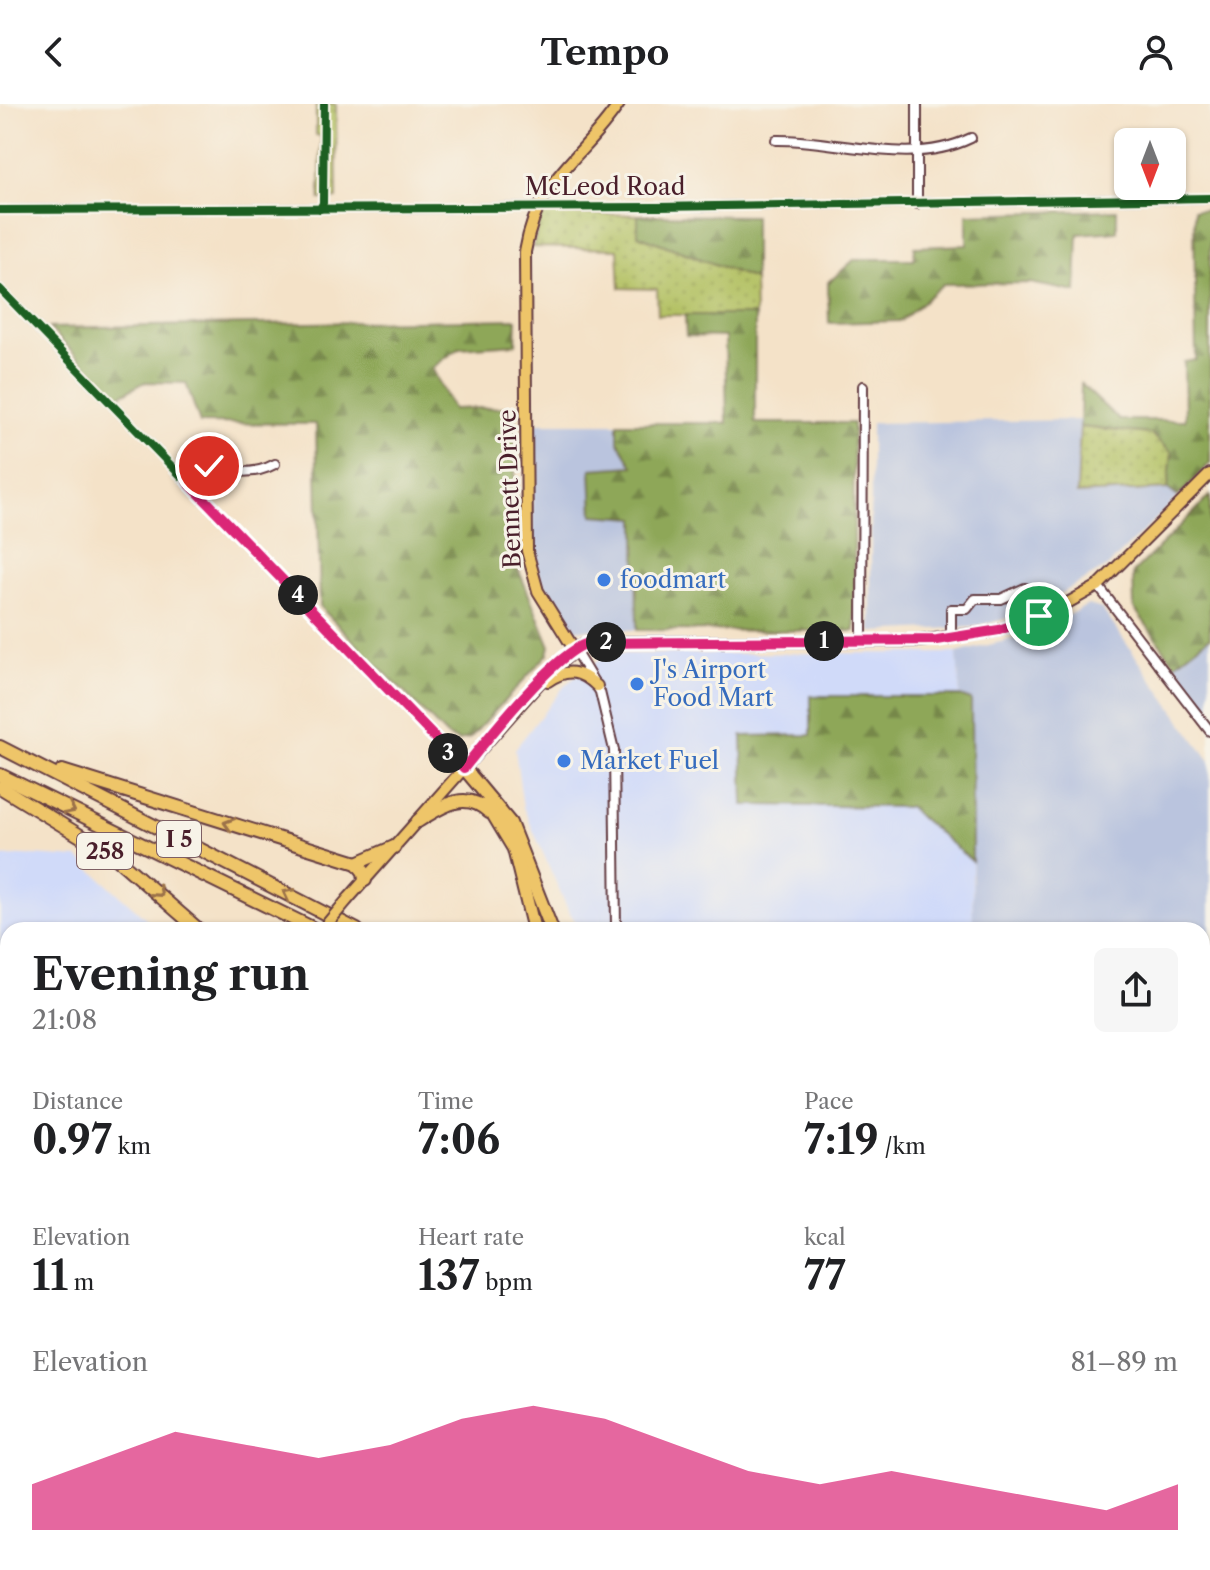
<!DOCTYPE html>
<meta charset="utf-8">
<style>
body{margin:0;font-family:"Libre Caslon Text",serif;background:#f6f6f6;color:#202124;height:100vh;display:flex;flex-direction:column;font-size:30px;white-space:nowrap}
*{box-sizing:border-box;margin:0}
p{font-size:26px;color:#757577}
.icon{flex:none;width:44px;height:44px;fill:none;stroke:currentColor;stroke-width:2;stroke-linecap:round;stroke-linejoin:round}
.map{position:relative;flex:1;overflow:hidden}
.sheet{position:absolute;left:0px;top:818px;width:1210px;height:648px;display:flex;flex-direction:column;background:#fff;border-radius:24px 24px 0 0;box-shadow:0 2px 6px #0004}
.sheet>*{flex:none}
.needle{width:52px;rotate:180deg}
.buttons{position:absolute;left:1114px;top:24px;display:grid;gap:16px}
.buttons a{display:grid;place-items:center;width:72px;height:72px;border-radius:12px;background:#fff;box-shadow:0 2px 6px #0004;font-size:40px}
.pin{position:absolute;display:grid;place-items:center;width:68px;height:68px;color:#fff;margin:-34px;border:4px solid #fff;border-radius:50%;box-shadow:0 2px 8px #0007}
.km{position:absolute;width:40px;height:40px;margin:-20px;border-radius:50%;background:#222;color:#fff;font-size:22px;line-height:40px;text-align:center}
.round{display:grid;place-items:center;flex:none;width:84px;height:84px;border-radius:12px;background:#f6f6f6}
.overview{display:flex;align-items:center;justify-content:space-between;height:136px;padding:0 32px}
h1{font-size:44px;font-weight:800;line-height:60px}
.metrics{display:grid;grid-template-columns:repeat(3,1fr);gap:12px;height:136px;padding:8px 32px}
.metrics div{display:grid;align-content:center}
.metrics b{font-size:40px;font-weight:800}
.metrics small{font-size:22px;font-weight:400}
.metrics p{font-size:22px}
.chart{height:224px;padding:16px 32px}
.chart p{display:flex;justify-content:space-between}
.chart svg{width:100%;height:144px;margin-top:8px;fill:#db2777;opacity:.7}
header{display:flex;justify-content:space-between;align-items:center;height:104px;padding:0 32px;background:#fff;font-size:36px;font-weight:800}
.map>svg:first-child{display:block}
</style>
<header><svg class="icon" aria-label="back" viewBox="0 0 24 24"><path d="M15 5l-7 7 7 7"/></svg>Tempo<svg class="icon" aria-label="person" viewBox="0 0 24 24"><circle cx="12" cy="8" r="4"/><path d="M4 21q1-7 8-7t8 7"/></svg></header>
<div class="map">
<svg width="1210" height="1466" viewBox="0 0 1210 1466">
<defs>
<pattern id="grass-dots" width="8" height="8" patternUnits="userSpaceOnUse" patternTransform="scale(2)"><rect width="8" height="8" fill="#b3c163"/><path d="M2 2h.1M6 6h.1" fill="none" stroke="#9ba556" stroke-width="1.8" stroke-linecap="round"/></pattern>
<pattern id="forest-firs" width="22" height="20" patternUnits="userSpaceOnUse" patternTransform="scale(2)"><rect width="22" height="20" fill="#8ea759"/><path d="M5 1l3.5 6h-7zM16 11l3.5 6h-7z" fill="#76874a"/></pattern>
<pattern id="wetland-marsh" width="20" height="14" patternUnits="userSpaceOnUse" patternTransform="scale(2)"><rect width="20" height="14" fill="#b3c163"/><path d="M1 5h8M5 5V1M11 12h8M15 12V8" fill="none" stroke="#9ba556"/></pattern>
<pattern id="park-crowns" width="20" height="18" patternUnits="userSpaceOnUse" patternTransform="scale(2)"><rect width="20" height="18" fill="#b3c163"/><path d="M2 6a3 3 0 1 1 6 0M12 15a3 3 0 1 1 6 0" fill="none" stroke="#9ba556"/></pattern>
</defs>
<rect width="100%" height="100%" fill="#f7f3e8"/>
<filter id="ink" filterUnits="userSpaceOnUse"><feTurbulence type="fractalNoise" baseFrequency=".0125" numOctaves="2"/><feDisplacementMap in="SourceGraphic" scale="16" xChannelSelector="R" yChannelSelector="G"/><feConvolveMatrix kernelMatrix="1 2 1 2 8 2 1 2 1" color-interpolation-filters="sRGB"/></filter>
<filter id="wash" filterUnits="userSpaceOnUse"><feTurbulence type="fractalNoise" baseFrequency=".006" numOctaves="4" result="noise"/><feDisplacementMap in="SourceGraphic" scale="32" xChannelSelector="R" yChannelSelector="G"/><feGaussianBlur stdDeviation="1.8" result="paint"/><feColorMatrix in="noise" values="0 0 0 0 0 0 0 0 0 0 0 0 0 0 0 0 0 1.4 0 .05"/><feComposite in="paint" operator="in"/></filter>
<g filter="url(#wash)">
<rect width="100%" height="100%" fill="#f4e2c8"/>
<g fill="#d0daf9">
<path d="M957,549L960,592H812V631L744,700L908,703L972,757L973,826H581L568,806L523,703L515,645L566,580L608,550Z"/>
<path d="M33,751L78,754L159,826H8V970H0V753Z"/>
<rect x="0" y="1007" width="8" height="96"/>
</g>
<g fill="#bac4de">
<path d="M1080,316L1077,390L1168,385L1178,393L1107,463L1027,509L975,523L871,528V319Z"/>
<path d="M532,319H618V337L633,362L593,411L636,413L637,526L571,525L563,518L536,463L533,443Z"/>
<path d="M1088,501L1102,505L1210,657V961H1202V826H973L971,596L960,592L957,549L1036,529Z"/>
<path d="M1210,533V606L1175,560Z"/>
<path d="M779,1458H974L979,1466H814Z"/>
</g>
<g fill="url(#grass-dots)" stroke="#7e7047" stroke-width="2">
<path d="M546,109L638,111V131L754,175L755,211H658L657,185L620,184L618,145L533,143L540,115Z"/>
<path d="M1080,323L1151,330L1172,349L1168,385L1077,390Z"/>
<path d="M1202,983L1210,984V1054H1202Z"/>
<path d="M463,1458H711L708,1466H463Z"/>
</g>
<g fill="url(#forest-firs)" stroke="#6c6342" stroke-width="2">
<path d="M1117,106V127L1078,130L1076,188L1030,179L943,180L901,217L829,219L828,179L855,155H914L915,143L967,141V110Z"/>
<path d="M1194,106H1210V359L1178,393L1168,385L1172,349L1151,330L1080,323L1081,280L1119,316H1185L1184,258L1196,256Z"/>
<path d="M638,111L754,112V175L638,131Z"/>
<path d="M685,211H755V319H853L855,527L637,526L636,414L593,411L591,365L633,362L618,337V319H727L725,233L686,232Z"/>
<path d="M517,215L516,240L459,244L432,264L453,305L514,303L517,462L550,542L548,550L470,634L459,637L447,632L320,503L316,320L200,319L186,279L145,278L117,293L49,224Z"/>
<path d="M1210,392V533L1175,560L1134,504L1133,469Z"/>
<path d="M811,592H960L971,596L972,757L908,703L744,701L742,632L811,631Z"/>
<path d="M1202,1054H1210V1279L1202,1271Z"/>
<path d="M0,1413H8V1458H108L107,1466H0Z"/>
<path d="M711,1458H779L814,1466H708Z"/>
<path d="M1166,1458H1193L1206,1466H1140Z"/>
</g>
<g fill="url(#wetland-marsh)" stroke="#7e7047" stroke-width="2">
<path d="M1202,1271L1210,1279L1204,1329L1210,1330V1466L1193,1458H1202Z"/>
<path d="M1097,1458H1166L1140,1466H1104Z"/>
</g>
<path fill="url(#park-crowns)" stroke="#7e7047" stroke-width="2" d="M316,0H336L337,95H320L321,32L316,31Z"/>
<g fill="none" stroke-linecap="round" stroke-linejoin="round">
<path stroke="#5db6da" stroke-width="2" d="M812,1466L815,1458"/>
</g>
</g>
<g filter="url(#ink)">
<g fill="none" stroke-linecap="round" stroke-linejoin="round">
<defs>
<g id="minor">
<path d="M776,36C840,35 909,64 971,34"/>
<path d="M917,100V0"/>
<path d="M0,106L658,103L1210,94"/>
<path d="M0,185L464,664"/>
<path d="M188,378L209,362C233,368 253,372 275,360"/>
<path d="M1098,482L1210,627"/>
<path d="M951,535V505H967L975,495H1001L1025,484L1032,487L1039,512"/>
<path d="M862,537L863,282"/>
<path d="M574,545L600,588L614,646L616,826"/>
<path d="M1202,973H1210"/>
<path d="M0,1251H8"/>
<path d="M0,1440L8,1436"/>
<path d="M333,1458V1466"/>
<path d="M988,1458L994,1466"/>
<path d="M118,1466V1458"/>
</g>
<g id="major">
<path d="M574,545L538,487L527,447L525,148C538,72 580,58 619,0"/>
<path d="M548,577C567,564 580,566 597,582"/>
<path d="M348,795L542,576L579,542L608,538L920,537L999,526L1062,502L1098,482L1210,370"/>
<path d="M0,981H8"/>
<path d="M0,992H8"/>
</g>
<g id="highway">
<path d="M0,643L357,826"/>
<path d="M464,664L510,719L552,826"/>
<path d="M62,667L357,759L364,768L365,776"/>
<path d="M0,671L316,826"/>
<path d="M0,683L115,753L199,826"/>
<path d="M487,700L514,745L534,826"/>
<path d="M418,717C441,703 465,685 489,708"/>
<path d="M357,759L394,743"/>
<path d="M1029,1458L1035,1466"/>
<path d="M1065,1458L1071,1466"/>
</g>
</defs>
<use href="#minor" stroke="#643c43" stroke-width="12"/>
<use href="#major" stroke="#643c43" stroke-width="14"/>
<use href="#highway" stroke="#643c43" stroke-width="16"/>
<use href="#minor" stroke="#fff" stroke-width="8"/>
<use href="#major" stroke="#eec569" stroke-width="10"/>
<use href="#highway" stroke="#eec569" stroke-width="12"/>
<defs>
<path id="major-bridge" d="M322,826L348,795"/>
</defs>
<use href="#major-bridge" stroke="#643c43" stroke-width="14" stroke-linecap="butt"/>
<use href="#major-bridge" stroke="#eec569" stroke-width="10"/>
<defs>
<g id="cycleway">
<path d="M320,105L323,99L324,0"/>
<path d="M0,106L658,103L1210,94"/>
<path d="M0,185L464,664"/>
</g>
</defs>
<use href="#cycleway" stroke="#f7f3e8" stroke-width="13"/>
<use href="#cycleway" stroke="#1b5e20" stroke-width="8"/>
</g>
<defs><path id="oneway-chevron" d="M-2-3.5L2.5 0L-2 3.5" fill="none" stroke-width="1.6" stroke-linecap="round" stroke-linejoin="round" transform="scale(2)"/></defs>
<g stroke="#9c724a">
<use href="#oneway-chevron" transform="translate(70 705) rotate(26)"/>
<use href="#oneway-chevron" transform="translate(229 720) rotate(-163)"/>
<use href="#oneway-chevron" transform="translate(158 788) rotate(41)"/>
<use href="#oneway-chevron" transform="translate(288 790) rotate(-153)"/>
</g>
</g>
<g fill="none" stroke-linecap="round" stroke-linejoin="round" filter="url(#ink)">
<defs>
<path id="route" d="M209,362L188,378L464,664C487,635 555,549 588,539L937,536L999,526L1039,512"/>
</defs>
<use href="#route" stroke="#fff" stroke-width="16"/>
<use href="#route" stroke="#db2777" stroke-width="10"/>
</g>
<g fill="#3f7fe0" stroke="#f7f3e8" stroke-width="3">
<circle cx="604" cy="476" r="8"/>
<circle cx="637" cy="580" r="8"/>
<circle cx="564" cy="657" r="8"/>
</g>
<g text-anchor="middle" stroke-width="6" stroke-linejoin="round" paint-order="stroke">
<g fill="#f7f3e8" stroke="#7e5f64" stroke-width="2">
<rect x="157" y="717" width="44" height="36" rx="6"/>
<rect x="77" y="729" width="56" height="36" rx="6"/>
</g>
<g font-size="22" font-weight="bold" fill="#4a1f2b">
<text x="179" y="743">I 5</text>
<text x="105" y="755">258</text>
</g>
<g font-size="24" fill="#4a1f2b" stroke="#f7f3e8">
<text x="605" y="91">McLeod Road</text>
<text transform="translate(510 385) rotate(-92)" y="8">Bennett Drive</text>
</g>
<g font-size="24" fill="#366cbe" stroke="#f7f3e8" text-anchor="start">
<text x="620" y="484">foodmart</text>
<text x="653" y="574">J's Airport<tspan x="653" dy="28">Food Mart</tspan></text>
<text x="580" y="665">Market Fuel</text>
</g>
</g>
</svg>
<div class="buttons">
<a><svg class="needle" viewBox="-14 -14 28 28"><path d="M0-13l5 13h-10z" fill="#e53935"/><path d="M0 13l5-13h-10z" fill="#757577"/></svg></a>
</div>
<div class="pin" style="left:1039px;top:512px;background:#1e9e55"><svg class="icon" aria-label="arrive" viewBox="0 0 24 24"><path d="M6 21V4h12l-3 4 3 4H6"/></svg></div>
<div class="pin" style="left:209px;top:362px;background:#d93025"><svg class="icon" aria-label="check" viewBox="0 0 24 24"><path d="M5 12l5 5 9-10"/></svg></div>
<b class="km" style="left:824px;top:537px">1</b>
<b class="km" style="left:606px;top:538px">2</b>
<b class="km" style="left:448px;top:649px">3</b>
<b class="km" style="left:298px;top:491px">4</b>
<section class="sheet">
<div class="overview"><div><h1>Evening run</h1><p>21:08</p></div><a class="round"><svg class="icon" aria-label="share" viewBox="0 0 24 24"><path d="M12 15V3M7 8l5-5 5 5M5 13v7h14v-7"/></svg></a></div>
<div class="metrics">
<div><p>Distance</p><b>0.97<small> km</small></b></div>
<div><p>Time</p><b>7:06</b></div>
<div><p>Pace</p><b>7:19<small> /km</small></b></div>
</div>
<div class="metrics">
<div><p>Elevation</p><b>11<small> m</small></b></div>
<div><p>Heart rate</p><b>137<small> bpm</small></b></div>
<div><p>kcal</p><b>77</b></div>
</div>
<div class="chart"><p><span>Elevation</span>81–89 m</p>
<svg viewBox="0 0 160 44" preserveAspectRatio="none"><path d="M0 44V30L10 22L20 14L30 18L40 22L50 18L60 10L70 6L80 10L90 18L100 26L110 30L120 26L130 30L140 34L150 38L160 30V44z"/></svg>
</div>
</section>
</div>
